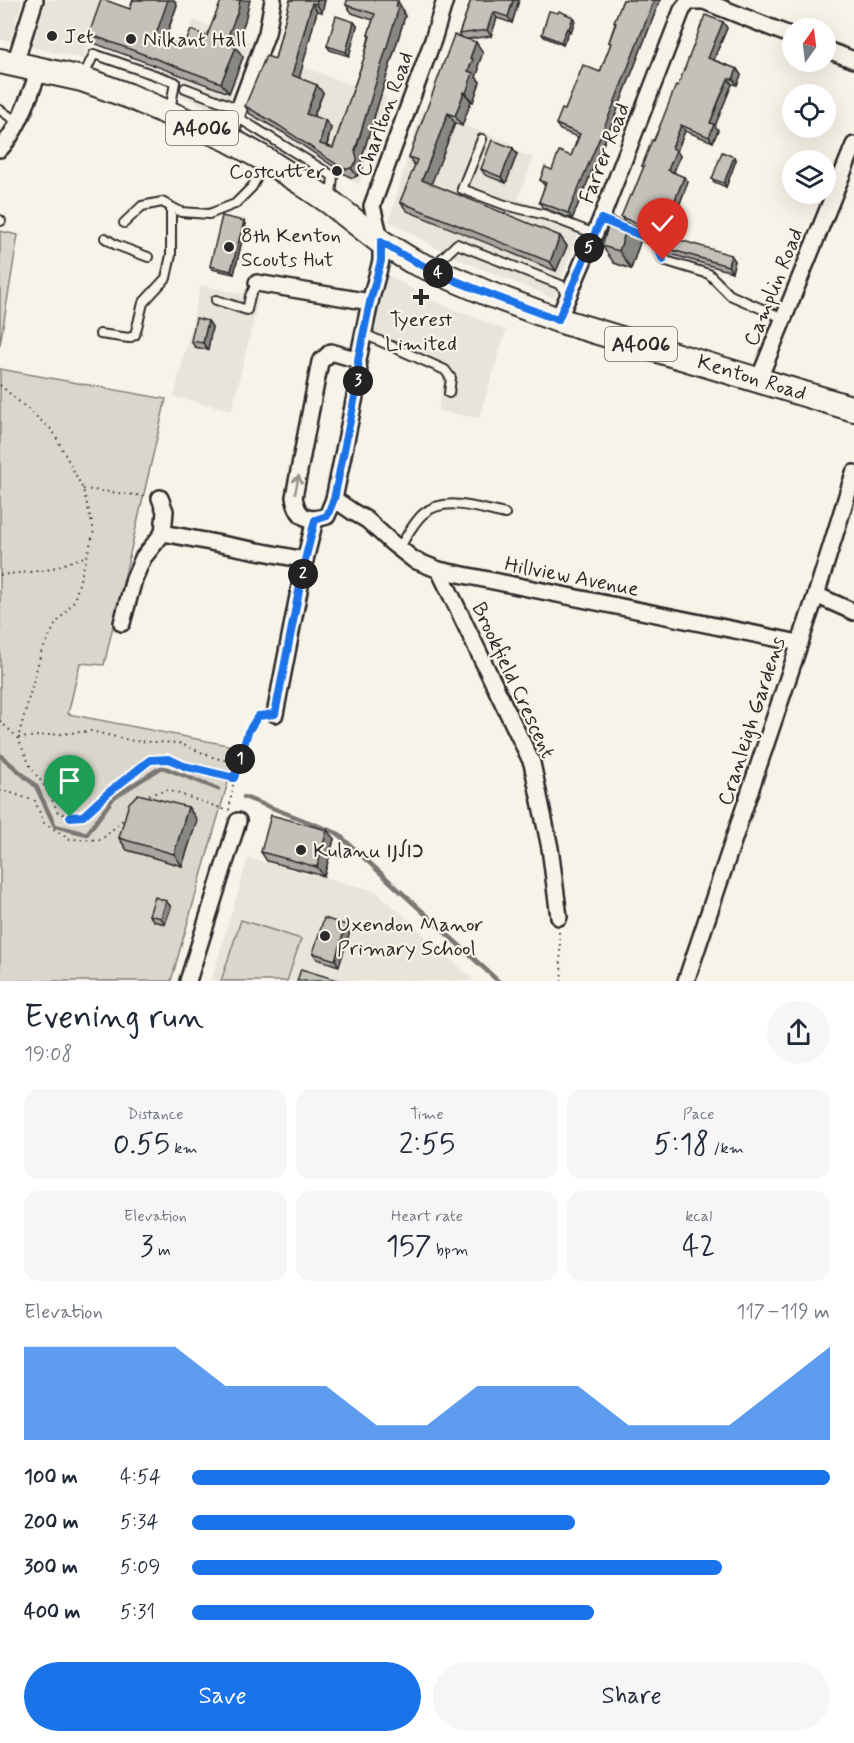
<!DOCTYPE html>
<meta charset="utf-8">
<style>
body{margin:0;font-family:Mynerve,"Playpen Sans Hebrew",sans-serif;background:#f6f6f7;color:#1f2937;height:100vh;display:flex;flex-direction:column;font-size:22px;white-space:nowrap}
*{box-sizing:border-box;margin:0}
p{font-size:20px;color:#747a83}
.icon{flex:none;width:33px;height:33px;fill:none;stroke:currentColor;stroke-width:2;stroke-linecap:round;stroke-linejoin:round}
.map{position:relative;height:981px;overflow:hidden}
.details{display:flex;flex-direction:column;background:#fff;flex:1}
.details>*{flex:none}
.needle{width:39px;rotate:14deg}
.tools{position:absolute;left:782px;top:18px;display:grid;gap:12px}
.tools a{display:grid;place-items:center;width:54px;height:54px;border-radius:50%;background:#fff;box-shadow:0 6px 24px #0002;font-size:30px}
.pin{position:absolute;display:grid;place-items:center;width:51px;height:51px;color:#fff;margin:-62px -26px;border-radius:50% 50% 50% 0;rotate:-45deg;box-shadow:0 0 6px #0007}
.pin .icon{rotate:45deg}
.km{position:absolute;width:30px;height:30px;margin:-15px;border-radius:50%;background:#222;color:#fff;font-size:16px;line-height:30px;text-align:center}
.round{display:grid;place-items:center;flex:none;width:63px;height:63px;border-radius:32px;background:#f6f6f7}
.headline{display:flex;align-items:center;justify-content:space-between;height:102px;padding:0 24px}
h1{font-size:33px;font-weight:600;line-height:45px}
.figures{display:grid;grid-template-columns:repeat(3,1fr);gap:9px;height:102px;padding:6px 24px}
.figures div{display:grid;align-content:center;border-radius:15px;background:#f6f6f7;text-align:center}
.figures b{font-size:30px;font-weight:600}
.figures small{font-size:16px;font-weight:400}
.figures p{font-size:16px}
.chart{height:168px;padding:12px 24px}
.chart p{display:flex;justify-content:space-between}
.chart svg{width:100%;height:108px;margin-top:6px;fill:#1a73e8;opacity:.7}
.button{display:flex;gap:12px;margin-top:auto;padding:12px 24px}
.button a{flex:1;height:69px;border-radius:36px;background:#1a73e8;color:#fff;font-size:24px;font-weight:600;line-height:69px;text-align:center}
.button a+a{background:#f6f6f7;color:#1f2937}
ul{padding:0 24px;list-style:none;font-size:20px}
li{display:grid;grid-template-columns:96px 72px 1fr;align-items:center;height:45px}
li i{height:15px;border-radius:8px;background:#1a73e8}
.map>svg:first-child{display:block}
</style>
<div class="map">
<svg width="854" height="981" viewBox="0 0 854 981">
<rect width="100%" height="100%" fill="#f7f3e8"/>
<filter id="ink" filterUnits="userSpaceOnUse"><feTurbulence type="fractalNoise" baseFrequency=".0167" numOctaves="2"/><feDisplacementMap in="SourceGraphic" scale="12" xChannelSelector="R" yChannelSelector="G"/><feConvolveMatrix kernelMatrix="1 2 1 2 8 2 1 2 1" color-interpolation-filters="sRGB"/></filter>
<g filter="url(#ink)">
<g fill="#e8e4da">
<path d="M0,0H22L10,41L0,39Z"/>
<path d="M46,0H100L84,59L32,47Z"/>
<path d="M193,20L251,42L224,115L177,94Z"/>
<path d="M271,56L387,97L359,185L249,114L266,75Z"/>
<path d="M422,109L511,143L509,149L533,158L518,199L582,224L554,298L465,262L431,245L389,221Z"/>
<path d="M387,275L438,303L506,330L479,418L438,411L444,374L370,343Z"/>
<path d="M201,285L259,298L232,410L174,397Z"/>
<path d="M248,858L376,891L475,981H211Z"/>
</g>
<g fill="#dad6cc" stroke="#82807c" stroke-width="1.5">
<path d="M0,231L18,235L0,345Z"/>
<path d="M0,369L166,399L104,665L80,663L68,714L238,747L171,981H0Z"/>
<path d="M241,920L301,939L287,981H221Z"/>
</g>
<g fill="none" stroke-linecap="round" stroke-linejoin="round">
<g stroke="#7a7874" stroke-width="4.5">
<path d="M0,755L36,786L55,826L87,834L114,797L162,767L218,789"/>
<path d="M244,797L337,833L498,981"/>
</g>
<defs>
<g id="service">
<path d="M84,75L94,54L175,82L170,111"/>
<path d="M185,88L240,109"/>
<path d="M0,110L18,122"/>
<path d="M237,117L333,176L331,196"/>
<path d="M482,139L462,189L505,205L546,215L595,234"/>
<path d="M0,220L1,221"/>
<path d="M124,223L142,206L162,202L181,212L209,214L235,204L252,187L264,164"/>
<path d="M625,229L654,241L663,260L709,274L730,295L783,318"/>
<path d="M105,238L116,245L148,257"/>
<path d="M434,266L457,244L561,285L567,296"/>
<path d="M216,300L247,310L250,296L257,283"/>
<path d="M100,334L129,338L135,335L143,303L166,278L171,255V207"/>
<path d="M364,334L445,370L451,378L449,393"/>
<path d="M399,549C406,537 413,523 423,514C445,495 480,509 505,514"/>
</g>
<g id="minor">
<path d="M825,49L854,60"/>
<path d="M15,63L35,0"/>
<path d="M228,139L267,33L273,0"/>
<path d="M0,149C20,128 29,95 40,69"/>
<path d="M257,283L370,302"/>
<path d="M558,320L601,219L682,10L689,1H704L792,36"/>
<path d="M358,360L331,352L320,362L294,497C298,519 308,522 327,516L334,499L359,377L358,360L370,302L381,261V242L372,206L433,40L445,0"/>
<path d="M759,379L854,145"/>
<path d="M334,499L353,512L367,520L391,542L414,560L439,570L799,643"/>
<path d="M163,533L305,560"/>
<path d="M439,570L532,763L550,848L559,917"/>
<path d="M816,595L854,612"/>
<path d="M122,623L134,579L143,558L163,533L165,511L160,498"/>
<path d="M275,714L305,560L315,520"/>
<path d="M188,981L238,821"/>
<path d="M686,981L816,595L854,473"/>
</g>
<path id="primary" d="M0,61L82,79L129,96L228,139L266,160L302,183L330,202L381,242L412,261L489,294L558,320L854,409"/>
</defs>
<use href="#service" stroke="#2b2b2b" stroke-width="12"/>
<use href="#minor" stroke="#2b2b2b" stroke-width="20"/>
<use href="#primary" stroke="#2b2b2b" stroke-width="28"/>
<g stroke="#2b2b2b" stroke-width="2" stroke-dasharray="1.5 4.5" stroke-linecap="butt">
<path d="M0,385L53,431L83,489L94,531L74,601L55,625L41,653L18,738L91,731L133,741L179,743L215,758L238,763"/>
<path d="M83,489L145,496"/>
<path d="M0,575L47,570L87,556"/>
<path d="M0,721L18,738L31,768L47,789L58,812L70,817L83,816L108,793L150,760L169,759L184,766L234,778"/>
<path d="M0,791L2,790L35,801L44,823L70,839L101,840L126,817"/>
<path d="M143,796L168,790L229,811"/>
<path d="M229,810L234,778L248,732L258,716H260"/>
<path d="M559,932L562,981"/>
</g>
<use href="#service" stroke="#f7f3e8" stroke-width="8"/>
<use href="#minor" stroke="#f7f3e8" stroke-width="15"/>
<use href="#primary" stroke="#f7f3e8" stroke-width="24"/>
</g>
<g fill="#a9a69f" stroke="#2b2b2b" stroke-width="1.5">
<path d="M133,0H174L177,5L165,40L184,47L207,36L224,2L245,21L235,47L243,57L229,93L96,44L89,34L130,9Z"/>
<path d="M290,0H325L322,12L317,11L299,78L323,93L314,116L331,128L327,146L333,148L364,58L369,37L368,35L373,20L352,13L346,5L396,1L403,10V12L405,16L361,160L363,167L362,170L357,176L353,178L348,176L284,133L250,114L245,106L275,59Z"/>
<path d="M471,0H519L512,23L497,18L491,36L468,39L483,52L478,66L479,69L476,77L480,82L473,102L471,101L462,126L455,123L431,184L560,236L567,246L556,271L407,211L400,202L415,166L409,157L461,37L459,34Z"/>
<path d="M623,0H660L617,111L572,219L543,208L539,202L545,186L540,180L571,156L578,137L560,130L556,124L565,110L600,72L611,44L609,42L615,24L614,22Z"/>
<path d="M573,17L575,20L571,32L569,31L563,45L544,37L542,34Z"/>
<path d="M354,22L357,26L349,56L330,50L327,46Z"/>
<path d="M723,22L727,28L714,60L737,69L741,75L737,85L732,84L723,106L715,126L718,130L713,142L685,131L677,151L680,156L674,172L688,182L675,216L658,209L653,223L647,221L644,230L625,223L621,217L632,196L644,167L642,166L678,86Z"/>
<path d="M517,154L506,183L485,175L481,169Z"/>
<path d="M736,160L726,187L714,182L712,179Z"/>
<path d="M244,221L246,224L234,274L212,269L210,266Z"/>
<path d="M640,242L631,269L614,263L602,246Z"/>
<path d="M662,247L731,255L735,261L732,272L667,253Z"/>
<path d="M208,321L212,327L208,350L195,347L191,341Z"/>
<path d="M188,807L197,820L182,866L127,850L119,838Z"/>
<path d="M334,839L324,876L267,861L261,852Z"/>
<path d="M166,901L171,907L165,924L154,921L149,915Z"/>
<path d="M346,925L350,931L339,966L317,959L313,953Z"/>
</g>
<g fill="#898782" stroke="#2b2b2b" stroke-width="1.5">
<path d="M167,0H174L177,5L162,47L155,37Z"/>
<path d="M240,0H250L245,21L232,53L225,43Z"/>
<path d="M317,0H325L322,12L316,4Z"/>
<path d="M513,0H519L512,23L508,17Z"/>
<path d="M654,0H660L617,111L572,219L568,213Z"/>
<path d="M398,1L403,10V12L405,16L361,160L363,167L362,170L357,176L351,168Z"/>
<path d="M312,3L317,11L298,83L292,75Z"/>
<path d="M493,12L497,18L491,36L487,30Z"/>
<path d="M573,17L575,20L571,32L569,29Z"/>
<path d="M354,22L357,26L349,56L346,52Z"/>
<path d="M723,22L727,28L712,63L708,58Z"/>
<path d="M567,28L569,31L563,45L561,42Z"/>
<path d="M476,42L483,52L478,66L479,69L476,77L480,82L473,102L466,93L470,58Z"/>
<path d="M236,47L243,57L229,93L221,83Z"/>
<path d="M737,69L741,75L737,85L733,79Z"/>
<path d="M728,79L732,84L715,126L718,130L713,142L709,137L710,123Z"/>
<path d="M317,85L323,93L311,122L306,114Z"/>
<path d="M464,92L471,101L462,126L455,116Z"/>
<path d="M448,113L455,123L429,190L422,180Z"/>
<path d="M325,120L331,128L325,152L320,144Z"/>
<path d="M681,125L685,131L677,151L680,156L672,176L668,170L672,148Z"/>
<path d="M513,148L517,154L506,183L501,177Z"/>
<path d="M734,157L736,160L726,187L724,183Z"/>
<path d="M684,177L688,182L675,216L671,210Z"/>
<path d="M654,203L658,209L653,223L649,218Z"/>
<path d="M643,215L647,221L644,230L640,225Z"/>
<path d="M244,221L246,224L234,274L231,271Z"/>
<path d="M628,224L640,242L631,269L619,251Z"/>
<path d="M560,236L567,246L556,271L550,262Z"/>
<path d="M731,255L735,261L732,272L728,266Z"/>
<path d="M208,321L212,327L208,350L203,343Z"/>
<path d="M188,807L197,820L182,866L174,854Z"/>
<path d="M327,830L334,839L324,876L317,867Z"/>
<path d="M166,901L171,907L165,924L161,918Z"/>
<path d="M346,925L350,931L339,966L335,960Z"/>
</g>
<g fill="#c4c1b9" stroke="#2b2b2b" stroke-width="1.5">
<path d="M101,0H105L130,9L133,0H168L155,37L184,47L191,30L207,36L221,1L224,2V0H240L238,11L225,43L236,47L221,83L89,34Z"/>
<path d="M290,0H317L316,4L312,3L292,75L317,85L306,114L325,120L320,144L333,148L364,58L370,36L368,35L375,14L346,5L347,0H394L398,1L396,6L399,7L355,151L357,158V161L351,168L347,169L342,168L278,125L245,106L266,56L275,59Z"/>
<path d="M471,0H513L508,17L493,12L487,30L459,34Z"/>
<path d="M623,0H654L613,106L568,213L539,202L546,183L540,180L545,167L552,170L559,151L571,156L580,134L556,124L562,109L565,110L583,65L600,72L611,43L609,42L616,23L614,22Z"/>
<path d="M549,11L558,13L559,11L573,17L569,29L567,28L561,42L542,34Z"/>
<path d="M705,15L723,22L708,58L737,69L733,79H728L719,100L710,123L714,124L709,137L681,125L672,148L676,150L668,170L684,177L671,210L654,203L649,218L643,215L640,225L621,217L630,195L632,196L644,166H642L652,140L654,141L676,85L678,86Z"/>
<path d="M336,16L354,22L346,52L327,46Z"/>
<path d="M454,35L476,42L470,58L473,59L468,71L473,73L466,93L464,92L455,116L448,113L422,180L560,236L550,262L400,202L417,160L409,157Z"/>
<path d="M492,140L513,148L501,177L481,169Z"/>
<path d="M722,152L734,157L724,183L712,179Z"/>
<path d="M222,216L244,221L231,271L210,266Z"/>
<path d="M611,217L628,224L619,251L602,246Z"/>
<path d="M663,235L731,255L728,266L662,247L660,243Z"/>
<path d="M196,318L208,321L203,343L191,341Z"/>
<path d="M138,794L188,807L174,854L119,838L129,803Z"/>
<path d="M271,815L327,830L317,867L261,852Z"/>
<path d="M155,897L166,901L161,918L149,915Z"/>
<path d="M324,918L346,925L335,960L313,953Z"/>
<path d="M301,969L337,980V981H297Z"/>
</g>
<defs><path id="oneway-shaft" d="M-6 0H5M1.5-3L5.5 0L1.5 3" fill="none" stroke-width="1.6" stroke-linecap="round" stroke-linejoin="round" transform="scale(1.5)"/></defs>
<use stroke="#918f8a" href="#oneway-shaft" transform="translate(297 484) rotate(-79)"/>
</g>
<g fill="none" stroke-linecap="round" stroke-linejoin="round" filter="url(#ink)">
<defs>
<path id="route" d="M70,817L83,816L108,793L150,760L169,759L184,766L234,778L248,732L258,716L275,714L305,560L315,520L327,516L334,499L359,377L358,360L370,302L381,261V242C435,277 498,297 558,320L601,219L654,241L663,260"/>
</defs>
<use href="#route" stroke="#fff" stroke-width="12"/>
<use href="#route" stroke="#1a73e8" stroke-width="8"/>
</g>
<g fill="#2b2b2b" stroke="#f7f3e8" stroke-width="2">
<circle cx="52" cy="36" r="6"/>
<circle cx="131" cy="39" r="6"/>
<circle cx="337" cy="171" r="6"/>
<circle cx="229" cy="247" r="6"/>
<path d="M418 288h6v6h6v6h-6v6h-6v-6h-6v-6h6z"/>
<circle cx="301" cy="850" r="6"/>
<circle cx="325" cy="936" r="6"/>
</g>
<g text-anchor="middle" stroke-width="4.5" stroke-linejoin="round" paint-order="stroke">
<g fill="#f7f3e8" stroke="#686764" stroke-width="1.5">
<rect x="166" y="111" width="72" height="34" rx="4.5"/>
<rect x="605" y="327" width="72" height="34" rx="4.5"/>
</g>
<g font-size="20" font-weight="bold" fill="#2b2b2b">
<text x="202" y="135">A4006</text>
<text x="641" y="351">A4006</text>
</g>
<g font-size="21" fill="#2b2b2b" stroke="#f7f3e8" text-anchor="start">
<text x="64" y="43">Jet</text>
<text x="143" y="46">Nilkant Hall</text>
<text x="325" y="178" text-anchor="end">Costcutter</text>
<text x="241" y="242">8th Kenton<tspan x="241" dy="24">Scouts Hut</tspan></text>
<text x="421" y="326" text-anchor="middle">Tyerest<tspan x="421" dy="24">Limited</tspan></text>
<text x="313" y="857">Kulanu כולנו</text>
<text x="337" y="931">Uxendon Manor<tspan x="337" dy="24">Primary School</tspan></text>
</g>
<g font-size="21" fill="#2b2b2b" stroke="#f7f3e8">
<text transform="translate(384 114) rotate(-70)" y="7">Charlton Road</text>
<text transform="translate(604 153) rotate(-69)" y="7">Farrer Road</text>
<text transform="translate(773 287) rotate(-68)" y="7">Camplin Road</text>
<text transform="translate(752 377) rotate(17)" y="7">Kenton Road</text>
<text transform="translate(572 576) rotate(11)" y="7">Hillview Avenue</text>
<text transform="translate(514 680) rotate(65)" y="7">Brookfield Crescent</text>
<text transform="translate(751 721) rotate(-72)" y="7">Cranleigh Gardens</text>
</g>
</g>
</svg>
<div class="tools">
<a><svg class="needle" viewBox="-14 -14 28 28"><path d="M0-13l5 13h-10z" fill="#e53935"/><path d="M0 13l5-13h-10z" fill="#747a83"/></svg></a>
<a><svg class="icon" aria-label="locate" viewBox="0 0 24 24"><circle cx="12" cy="12" r="6"/><path d="M12 2v4M12 18v4M2 12h4M18 12h4"/></svg></a>
<a><svg class="icon" aria-label="layers" viewBox="0 0 24 24"><path d="M12 4l9 5-9 5-9-5zM3 14l9 5 9-5"/></svg></a>
</div>
<div class="pin" style="left:70px;top:817px;background:#1e9e55"><svg class="icon" aria-label="arrive" viewBox="0 0 24 24"><path d="M6 21V4h12l-3 4 3 4H6"/></svg></div>
<div class="pin" style="left:663px;top:260px;background:#d93025"><svg class="icon" aria-label="check" viewBox="0 0 24 24"><path d="M5 12l5 5 9-10"/></svg></div>
<b class="km" style="left:240px;top:759px">1</b>
<b class="km" style="left:303px;top:574px">2</b>
<b class="km" style="left:358px;top:381px">3</b>
<b class="km" style="left:438px;top:273px">4</b>
<b class="km" style="left:589px;top:248px">5</b>
</div>
<section class="details">
<div class="headline"><div><h1>Evening run</h1><p>19:08</p></div><a class="round"><svg class="icon" aria-label="share" viewBox="0 0 24 24"><path d="M12 15V3M7 8l5-5 5 5M5 13v7h14v-7"/></svg></a></div>
<div class="figures">
<div><p>Distance</p><b>0.55<small> km</small></b></div>
<div><p>Time</p><b>2:55</b></div>
<div><p>Pace</p><b>5:18<small> /km</small></b></div>
</div>
<div class="figures">
<div><p>Elevation</p><b>3<small> m</small></b></div>
<div><p>Heart rate</p><b>157<small> bpm</small></b></div>
<div><p>kcal</p><b>42</b></div>
</div>
<div class="chart"><p><span>Elevation</span>117–119 m</p>
<svg viewBox="0 0 160 44" preserveAspectRatio="none"><path d="M0 44V6L10 6L20 6L30 6L40 22L50 22L60 22L70 38L80 38L90 22L100 22L110 22L120 38L130 38L140 38L150 22L160 6V44z"/></svg>
</div>
<ul>
<li><b>100 m</b>4:54<i style="width:100%"></i></li>
<li><b>200 m</b>5:34<i style="width:60%"></i></li>
<li><b>300 m</b>5:09<i style="width:83%"></i></li>
<li><b>400 m</b>5:31<i style="width:63%"></i></li>
</ul>
<div class="button"><a>Save</a><a>Share</a></div>
</section>
